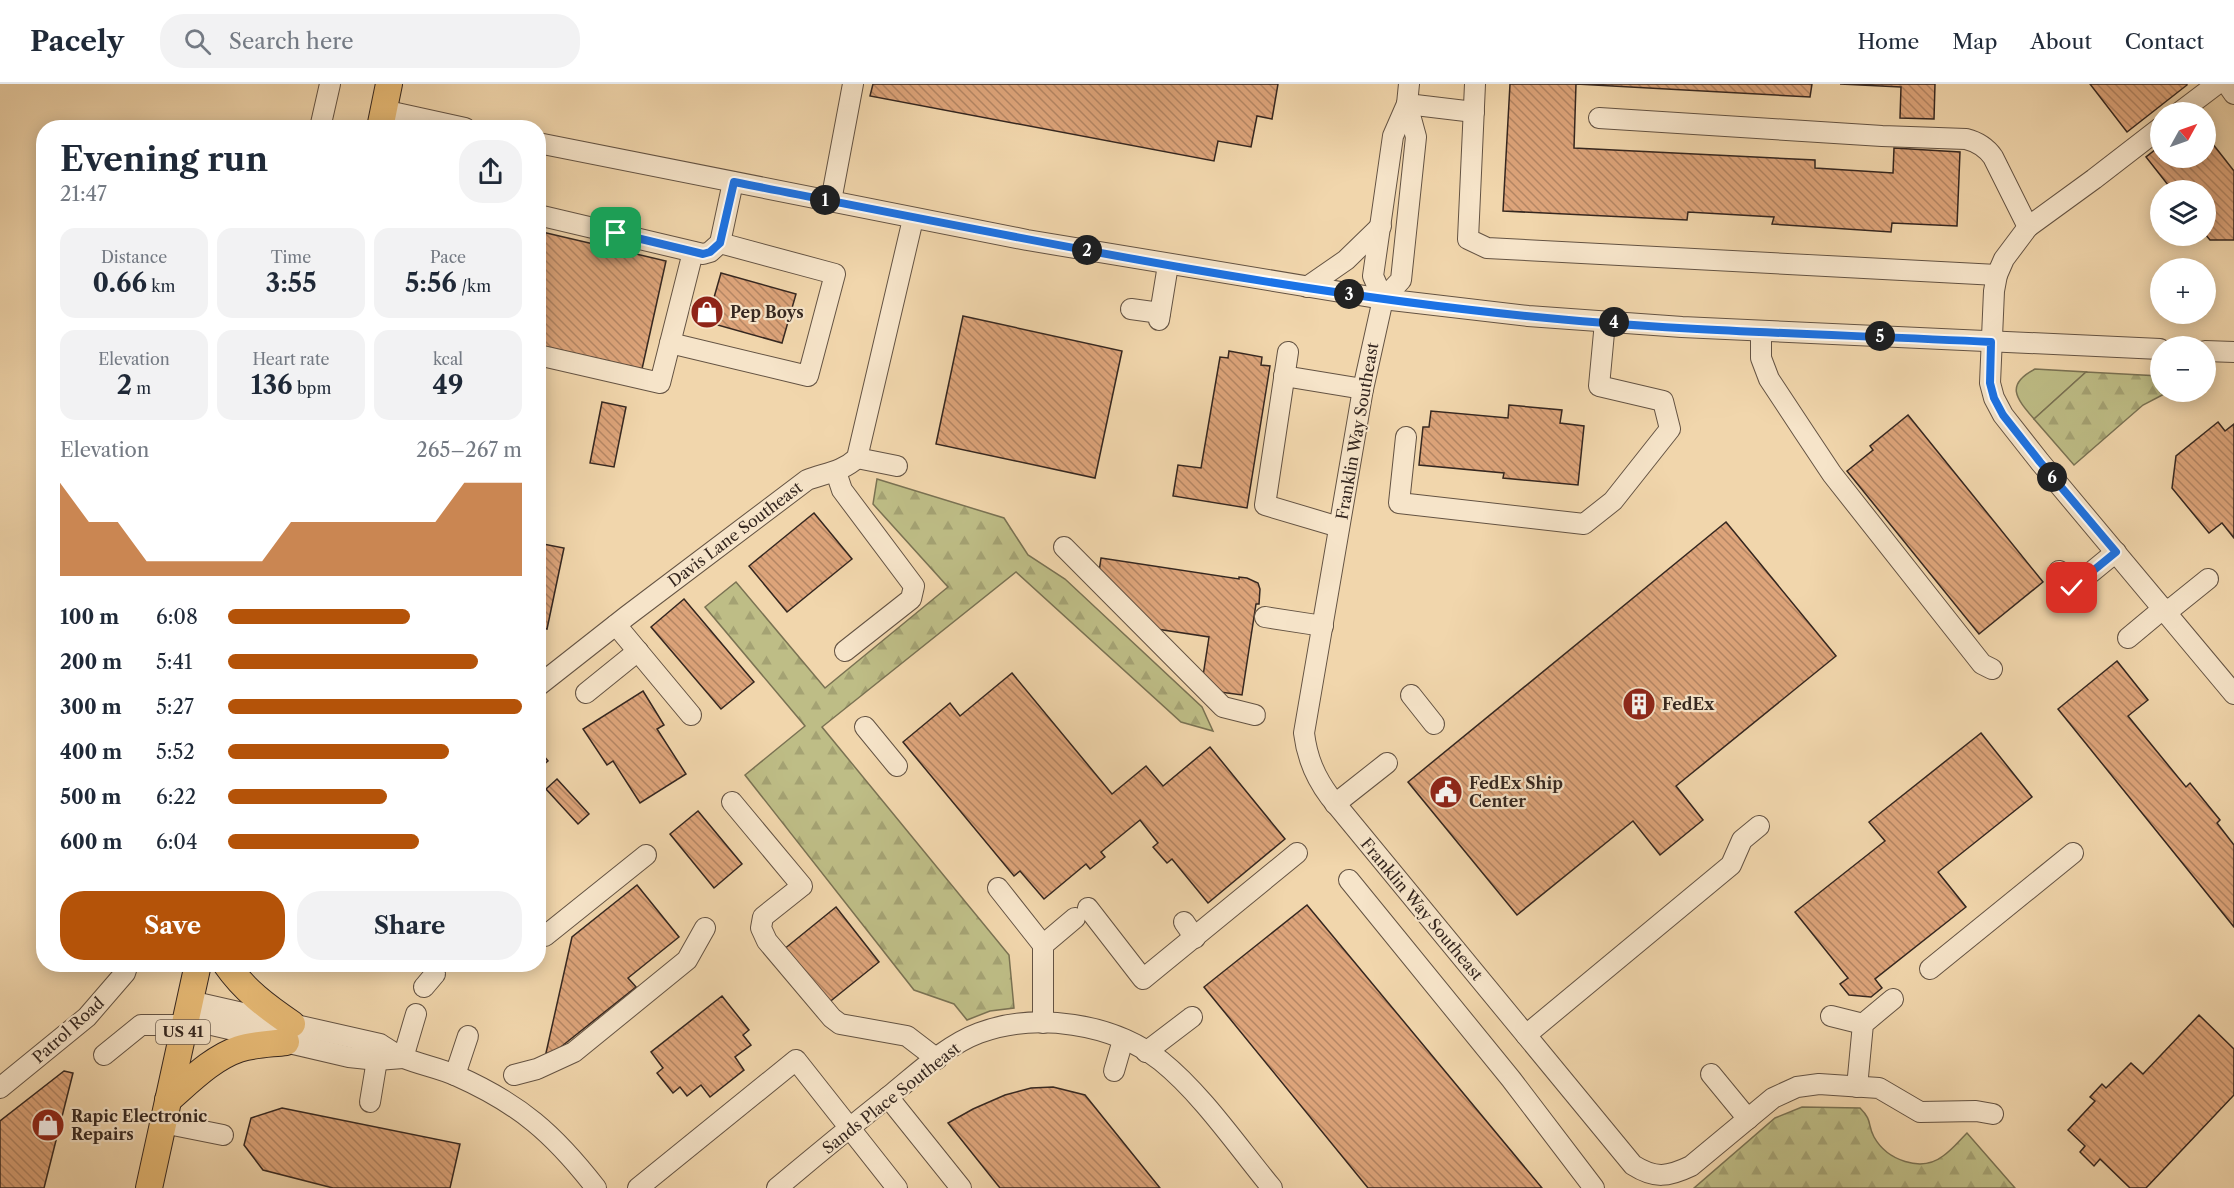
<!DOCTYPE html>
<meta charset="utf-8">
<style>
body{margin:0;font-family:"Libre Caslon Text",serif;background:#f2f2f3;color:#1f2937;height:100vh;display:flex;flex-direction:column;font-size:22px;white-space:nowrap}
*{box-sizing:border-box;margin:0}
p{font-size:20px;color:#747a83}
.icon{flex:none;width:33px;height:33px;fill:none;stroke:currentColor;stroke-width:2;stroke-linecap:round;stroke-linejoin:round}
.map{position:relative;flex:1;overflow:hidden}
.side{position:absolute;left:36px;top:36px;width:510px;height:852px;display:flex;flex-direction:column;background:#fff;border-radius:24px;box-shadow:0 3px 15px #0003}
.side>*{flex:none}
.needle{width:39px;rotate:50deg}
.fabs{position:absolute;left:2150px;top:18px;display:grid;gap:12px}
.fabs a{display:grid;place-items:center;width:66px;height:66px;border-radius:50%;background:#fff;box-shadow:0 3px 15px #0003;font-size:30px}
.pin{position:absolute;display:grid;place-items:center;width:51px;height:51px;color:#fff;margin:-26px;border-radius:12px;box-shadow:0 3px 9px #0006}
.km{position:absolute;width:30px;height:30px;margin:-15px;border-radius:50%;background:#222;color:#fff;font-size:16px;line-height:30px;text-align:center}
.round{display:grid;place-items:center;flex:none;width:63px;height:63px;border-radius:24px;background:#f2f2f3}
.headline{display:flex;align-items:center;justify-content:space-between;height:102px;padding:0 24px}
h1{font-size:33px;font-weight:800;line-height:45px}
.metrics{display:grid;grid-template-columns:repeat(3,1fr);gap:9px;height:102px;padding:6px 24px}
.metrics div{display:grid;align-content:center;border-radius:15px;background:#f2f2f3;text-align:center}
.metrics b{font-size:26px;font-weight:800}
.metrics small{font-size:16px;font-weight:400}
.metrics p{font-size:16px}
.chart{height:168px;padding:12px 24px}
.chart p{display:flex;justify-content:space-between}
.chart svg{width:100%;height:108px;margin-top:6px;fill:#b45309;opacity:.7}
.primary-button{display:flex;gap:12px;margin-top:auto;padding:12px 24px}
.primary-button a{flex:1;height:69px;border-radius:24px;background:#b45309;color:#fff;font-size:24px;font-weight:800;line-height:69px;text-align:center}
.primary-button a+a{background:#f2f2f3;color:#1f2937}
ul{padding:0 24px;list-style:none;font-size:20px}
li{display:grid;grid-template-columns:96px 72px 1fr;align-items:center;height:45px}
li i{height:15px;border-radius:8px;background:#b45309}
header{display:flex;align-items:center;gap:36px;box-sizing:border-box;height:84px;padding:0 30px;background:#fff;border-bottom:2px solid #e0e1e3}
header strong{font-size:28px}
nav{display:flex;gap:33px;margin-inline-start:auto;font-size:21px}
.search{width:420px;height:54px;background:#f2f2f3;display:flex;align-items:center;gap:15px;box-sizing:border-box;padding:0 21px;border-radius:24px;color:#747a83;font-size:22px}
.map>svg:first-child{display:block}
</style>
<header>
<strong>Pacely</strong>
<div class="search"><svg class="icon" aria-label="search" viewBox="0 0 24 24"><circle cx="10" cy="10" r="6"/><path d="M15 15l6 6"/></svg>Search here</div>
<nav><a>Home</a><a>Map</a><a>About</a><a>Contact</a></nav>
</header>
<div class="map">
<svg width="2234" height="1104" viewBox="0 0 2234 1104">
<defs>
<pattern id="forest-firs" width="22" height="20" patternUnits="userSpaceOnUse" patternTransform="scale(1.5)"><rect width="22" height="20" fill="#bebd86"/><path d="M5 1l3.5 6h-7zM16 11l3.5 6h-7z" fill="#a4a273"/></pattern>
<pattern id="building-back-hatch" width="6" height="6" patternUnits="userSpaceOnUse" patternTransform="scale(1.5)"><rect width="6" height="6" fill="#dda47a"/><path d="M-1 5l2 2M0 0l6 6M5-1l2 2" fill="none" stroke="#b48664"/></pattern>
</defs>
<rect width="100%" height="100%" fill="#f1d6ac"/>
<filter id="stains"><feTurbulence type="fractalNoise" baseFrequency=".00333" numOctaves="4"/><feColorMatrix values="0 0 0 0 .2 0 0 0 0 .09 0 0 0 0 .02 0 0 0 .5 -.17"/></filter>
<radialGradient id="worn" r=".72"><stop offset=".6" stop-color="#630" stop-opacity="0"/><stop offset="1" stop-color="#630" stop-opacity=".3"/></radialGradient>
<path fill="#bebd86" stroke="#7a7253" stroke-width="1.5" d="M2035,285L2086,288L2034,335C2017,315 2004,301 2035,285Z"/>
<g fill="url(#forest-firs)" stroke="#7a7253" stroke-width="1.5">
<path d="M2086,288L2160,292V308H2168L2143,321L2074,381L2034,335Z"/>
<path d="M877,395L1004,434L1028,471L1065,495L1202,623L1213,647L1181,638L1016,488L822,643L1009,871L1014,924L990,927L967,936L954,920L914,906L745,691L805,642L705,523L736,498L825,604L948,503L873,420Z"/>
<path d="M1802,1023L1860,1024C1873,1037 1867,1040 1874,1053C1887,1076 1921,1089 1943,1072C1952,1066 1959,1057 1967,1049L2015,1104H1694L1775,1034Z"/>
</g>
<g fill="url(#building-back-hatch)" stroke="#352720" stroke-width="1.5">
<path d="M873,0H1278L1272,35L1257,32L1251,63L1218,57L1214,77L870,12Z"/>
<path d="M1510,0H1812L1810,13L1576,0L1574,64L1815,76V84L1893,89L1894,64L1960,68L1957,142L1892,139L1891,148L1772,140L1774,133L1688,128L1687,136L1503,127Z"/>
<path d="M1840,0H1935L1934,35L1900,34L1901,3Z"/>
<path d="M2090,0H2187V1L2127,48Z"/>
<path d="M2205,50L2234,87V156H2210L2205,150V106H2172L2146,73L2160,62V74H2205Z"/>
<path d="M538,147L666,177L642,285L538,261Z"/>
<path d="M721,189L796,210L782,259L707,238Z"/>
<path d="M963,232L1122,267L1095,394L936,360Z"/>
<path d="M1229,267L1262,273L1261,281L1270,282L1247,424L1173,412L1178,381L1201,384L1220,273L1228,274Z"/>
<path d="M602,318L626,323L614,383L590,379Z"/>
<path d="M1509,321L1562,326L1560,339L1584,342L1578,401L1503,394L1504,389L1419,381L1423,343H1429L1431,327L1508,334Z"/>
<path d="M1908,331L2043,498L1979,550L1847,387L1873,366L1870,362Z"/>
<path d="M2218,338L2225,347L2234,340V454L2222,439L2209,449L2172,404L2176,372Z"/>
<path d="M814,429L852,475L787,528L749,482Z"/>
<path d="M1726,438L1836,572L1676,702L1703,736L1660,771L1633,737L1517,831L1408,698Z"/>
<path d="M538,459L564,464L547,545L538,543Z"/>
<path d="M1101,474L1239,495V493L1247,494L1258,499L1260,505L1259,520H1256L1242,611L1220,608L1203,592L1209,553L1150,544L1098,495Z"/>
<path d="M684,515L754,598L721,625L651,543Z"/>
<path d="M2117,577L2148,616L2128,632L2186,703L2190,699L2220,736L2217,739L2234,761V843L2058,625Z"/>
<path d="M1012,589L1112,710L1146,682L1163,702L1210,663L1285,755L1208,819L1172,775L1167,779L1153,763L1158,759L1140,736L1101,768L1105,773L1090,785L1086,780L1044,815L1020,787L1014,792L903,658L950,619L960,632Z"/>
<path d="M643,607L664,641L657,645L686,690L640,719L613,677L607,681L583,645Z"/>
<path d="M1981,649L2032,713L1938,788L1966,823L1875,895L1882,904L1871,913L1849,911L1840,900L1848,894L1795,828L1885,757L1869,738Z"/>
<path d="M538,665L548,677L538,685Z"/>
<path d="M557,695L589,730L578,740L546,705Z"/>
<path d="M698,727L742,780L714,804L670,750Z"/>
<path d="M637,801L679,853L628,894L636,903L552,970L546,969L572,853Z"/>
<path d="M1307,821L1542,1104H1368L1204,903Z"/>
<path d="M836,823L879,878L827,920L783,866Z"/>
<path d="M722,912L749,946L743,951L751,961L735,973L744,986L710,1013L701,1001L687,1012L680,1003L673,1009L657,989L663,984L651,968Z"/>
<path d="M2199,931L2234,965V1011L2146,1104H2130L2100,1075L2094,1082L2080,1068L2085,1062L2068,1046L2095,1017L2090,1013L2102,1000L2106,1004L2131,979L2143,990Z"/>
<path d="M64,987L73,989L44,1104H0V1037Z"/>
<path d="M1053,1003L1085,1011L1160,1104H1000L948,1039L973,1025L1005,1011L1031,1004Z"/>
<path d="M282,1024L460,1060L450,1104H333L263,1086L244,1061L251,1034Z"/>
</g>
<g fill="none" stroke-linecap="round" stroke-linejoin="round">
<defs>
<g id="minor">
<path d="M1475,0L1468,155L1487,164L1997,191"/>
<path d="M2227,0L2234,10"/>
<path d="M1407,20L1474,28"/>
<path d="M383,26L465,44"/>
<path d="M2180,28L2217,0"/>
<path d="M1599,34L1882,52L1966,55C1978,58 1986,63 1993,73L2028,143"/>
<path d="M320,44L330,0"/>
<path d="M2160,44L2094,95L2028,143L2004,175L1997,191L1994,207L1990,299L1994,314L2003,331L2040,378L2234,610"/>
<path d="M538,59L1027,156L1383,215L1528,232L1682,243L2160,265"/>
<path d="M831,117L853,0"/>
<path d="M538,131L703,170L710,168L720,159L733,98"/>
<path d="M1307,203L1346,176L1381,142"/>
<path d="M1383,215L1363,305L1304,649C1307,674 1315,693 1330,713L1633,1081C1655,1095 1668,1093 1691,1082L1773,1014L1797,1003L1819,1000L1879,1004L1920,1028L1976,1027L1993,1030"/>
<path d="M1383,215L1373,192L1393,52L1407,20L1409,0"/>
<path d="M1383,215L1401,196L1416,53L1407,20"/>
<path d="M1131,225L1160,229"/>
<path d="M1159,236L1168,181"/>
<path d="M1761,247V274L1769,295L1804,348L1832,390L1982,580L1992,585"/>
<path d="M670,259L808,292L835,190L720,159"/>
<path d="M2205,267L2234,268"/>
<path d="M1288,268L1265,421L1339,443"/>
<path d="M538,271L660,299L693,168"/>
<path d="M1284,292L1363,305"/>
<path d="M1406,353L1399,419L1584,440L1613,417L1670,345L1663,317L1599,302L1605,238"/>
<path d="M857,374L897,382"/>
<path d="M836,388L842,406L914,502L911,515L845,567"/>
<path d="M1064,463L1223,623L1255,631"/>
<path d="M2059,487L2072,504L2077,515"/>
<path d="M2072,504L2116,468"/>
<path d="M2167,528L2208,495"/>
<path d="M1265,533L1323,542"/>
<path d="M616,541L691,631"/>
<path d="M2128,554L2164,524"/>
<path d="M538,602L627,532L807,396C825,389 842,388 857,374L913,135"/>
<path d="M586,609L638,567"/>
<path d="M1411,611L1434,640"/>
<path d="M865,643L897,682"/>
<path d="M732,718L802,802L763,833L761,844L767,857L832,934L840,940L907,952L937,975"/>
<path d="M1335,720L1387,679"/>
<path d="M1349,796L1511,995L1594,1104"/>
<path d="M998,804L1043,861"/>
<path d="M1088,824L1143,895L1297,769"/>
<path d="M1184,838L1195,854"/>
<path d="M545,852L646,771"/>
<path d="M1930,885L2073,769"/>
<path d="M424,903L435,890"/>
<path d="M190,917L380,960C388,965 396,971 404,974C421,981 440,984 457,992C520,1020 554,1050 596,1104"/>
<path d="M1831,932L1863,940"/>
<path d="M186,935L349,973L377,976L403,974"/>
<path d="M1043,939V861L1075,834"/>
<path d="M1526,951L1731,781L1742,756L1759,742"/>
<path d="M1146,968L1192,933"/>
<path d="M104,971L141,941H184"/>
<path d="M403,974L416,930"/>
<path d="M1114,987L1123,956"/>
<path d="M1711,990L1748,1035"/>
<path d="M455,991L468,952"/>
<path d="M514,991L537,985L574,968L687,876L705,844"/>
<path d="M1857,1003L1863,940L1893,915"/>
<path d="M0,1004L87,933L125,889L128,880"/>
<path d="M888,1013L961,1104"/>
<path d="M370,1018L377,976"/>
<path d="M163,1039L223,1051"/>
<path d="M638,1104L796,976L897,1104"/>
<path d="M777,1104C815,1072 854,1040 893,1009C919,988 947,961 979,949C1036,928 1113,939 1161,977C1202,1010 1238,1063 1272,1104"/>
</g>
<g id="major">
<path d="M380,44L389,0"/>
<path d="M226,880C244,906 267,923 292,940"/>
<path d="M168,1016C189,998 212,974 239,965C254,960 270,960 286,958"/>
<path d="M149,1104L198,880"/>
</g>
</defs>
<use href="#minor" stroke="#645343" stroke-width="22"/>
<use href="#major" stroke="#352720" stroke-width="28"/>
<use href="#minor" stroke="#f6e4c9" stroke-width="20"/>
<use href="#major" stroke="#e8bb76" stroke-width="26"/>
</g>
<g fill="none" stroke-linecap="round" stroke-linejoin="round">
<defs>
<path id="route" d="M616,149L703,170L710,168L720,159L734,98C996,149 1259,205 1526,232C1680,248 1836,250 1991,258L1990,299L1994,314L2003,331L2040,378L2116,468L2072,504"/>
</defs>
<use href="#route" stroke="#fff" stroke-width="12"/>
<use href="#route" stroke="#1a73e8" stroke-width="8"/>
</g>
<defs>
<symbol id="shop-disc" viewBox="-11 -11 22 22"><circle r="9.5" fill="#8f2418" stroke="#f6e4c9"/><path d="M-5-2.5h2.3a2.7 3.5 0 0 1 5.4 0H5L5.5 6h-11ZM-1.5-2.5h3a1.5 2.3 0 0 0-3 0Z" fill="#fff"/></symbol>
<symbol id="building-disc" viewBox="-11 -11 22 22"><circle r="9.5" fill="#8f2418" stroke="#f6e4c9"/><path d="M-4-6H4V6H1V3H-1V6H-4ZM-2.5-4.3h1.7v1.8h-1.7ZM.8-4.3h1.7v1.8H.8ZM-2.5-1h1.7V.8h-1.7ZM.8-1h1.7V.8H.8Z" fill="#fff"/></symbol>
<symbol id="civic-disc" viewBox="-11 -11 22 22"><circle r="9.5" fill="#8f2418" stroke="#f6e4c9"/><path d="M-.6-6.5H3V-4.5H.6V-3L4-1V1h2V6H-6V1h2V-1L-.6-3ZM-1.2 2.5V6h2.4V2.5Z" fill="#fff"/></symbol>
</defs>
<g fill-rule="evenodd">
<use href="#shop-disc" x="688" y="209" width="38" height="38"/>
<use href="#building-disc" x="1620" y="601" width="38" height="38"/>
<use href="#civic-disc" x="1427" y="689" width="38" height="38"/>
<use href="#shop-disc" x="29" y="1022" width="38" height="38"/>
</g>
<g text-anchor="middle" stroke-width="4.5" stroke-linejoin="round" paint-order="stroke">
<rect fill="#f6e4c9" stroke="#6f6053" stroke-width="1.5" x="156" y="936" width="54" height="24" rx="4.5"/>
<g font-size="15" font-weight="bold" fill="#352720">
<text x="183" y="953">US 41</text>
</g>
<g font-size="16" font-weight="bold" fill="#352720" stroke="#f6e4c9" text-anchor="start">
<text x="730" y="234">Pep Boys</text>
<text x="1662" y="626">FedEx</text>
<text x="1469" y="705">FedEx Ship<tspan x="1469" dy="18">Center</tspan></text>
<text x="71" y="1038">Rapic Electronic<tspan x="71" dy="18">Repairs</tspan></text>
</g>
<g font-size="16" fill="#352720" stroke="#f6e4c9">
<text transform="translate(1357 347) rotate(-80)" y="6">Franklin Way Southeast</text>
<text transform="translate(735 450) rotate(-37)" y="6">Davis Lane Southeast</text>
<text transform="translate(1422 825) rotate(50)" y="6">Franklin Way Southeast</text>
<text transform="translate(68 946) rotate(-42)" y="6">Patrol Road</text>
<text transform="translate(891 1014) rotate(-38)" y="6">Sands Place Southeast</text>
</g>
</g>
<rect width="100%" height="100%" filter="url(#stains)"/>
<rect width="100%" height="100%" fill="url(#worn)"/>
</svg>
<div class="fabs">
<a><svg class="needle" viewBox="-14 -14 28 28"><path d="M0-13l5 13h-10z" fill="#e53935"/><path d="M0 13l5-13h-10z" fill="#747a83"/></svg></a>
<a><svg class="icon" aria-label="layers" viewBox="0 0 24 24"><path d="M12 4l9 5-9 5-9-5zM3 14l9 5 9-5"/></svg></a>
<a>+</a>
<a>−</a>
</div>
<div class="pin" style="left:616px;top:149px;background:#1e9e55"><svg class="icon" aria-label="arrive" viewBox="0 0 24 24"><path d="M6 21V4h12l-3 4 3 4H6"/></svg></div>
<div class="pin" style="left:2072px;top:504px;background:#d93025"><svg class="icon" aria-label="check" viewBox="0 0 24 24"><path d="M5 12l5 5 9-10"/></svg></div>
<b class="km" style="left:825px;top:116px">1</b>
<b class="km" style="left:1087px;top:166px">2</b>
<b class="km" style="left:1349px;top:210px">3</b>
<b class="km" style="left:1614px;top:238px">4</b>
<b class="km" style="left:1880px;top:252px">5</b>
<b class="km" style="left:2052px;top:393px">6</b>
<section class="side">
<div class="headline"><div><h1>Evening run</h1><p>21:47</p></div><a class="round"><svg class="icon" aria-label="share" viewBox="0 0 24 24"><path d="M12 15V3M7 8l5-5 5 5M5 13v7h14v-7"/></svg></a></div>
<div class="metrics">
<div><p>Distance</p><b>0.66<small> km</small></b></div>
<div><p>Time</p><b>3:55</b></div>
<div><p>Pace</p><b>5:56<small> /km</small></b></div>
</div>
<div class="metrics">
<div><p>Elevation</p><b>2<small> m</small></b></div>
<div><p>Heart rate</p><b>136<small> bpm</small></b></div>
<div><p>kcal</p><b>49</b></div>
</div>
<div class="chart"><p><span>Elevation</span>265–267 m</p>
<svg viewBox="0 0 160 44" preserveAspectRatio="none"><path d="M0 44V6L10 22L20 22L30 38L40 38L50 38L60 38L70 38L80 22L90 22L100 22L110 22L120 22L130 22L140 6L150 6L160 6V44z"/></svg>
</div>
<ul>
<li><b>100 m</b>6:08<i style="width:62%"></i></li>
<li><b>200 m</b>5:41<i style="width:85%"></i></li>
<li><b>300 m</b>5:27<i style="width:100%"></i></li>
<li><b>400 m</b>5:52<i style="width:75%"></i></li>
<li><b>500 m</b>6:22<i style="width:54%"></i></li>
<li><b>600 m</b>6:04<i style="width:65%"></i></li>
</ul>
<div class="primary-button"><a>Save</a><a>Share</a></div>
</section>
</div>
